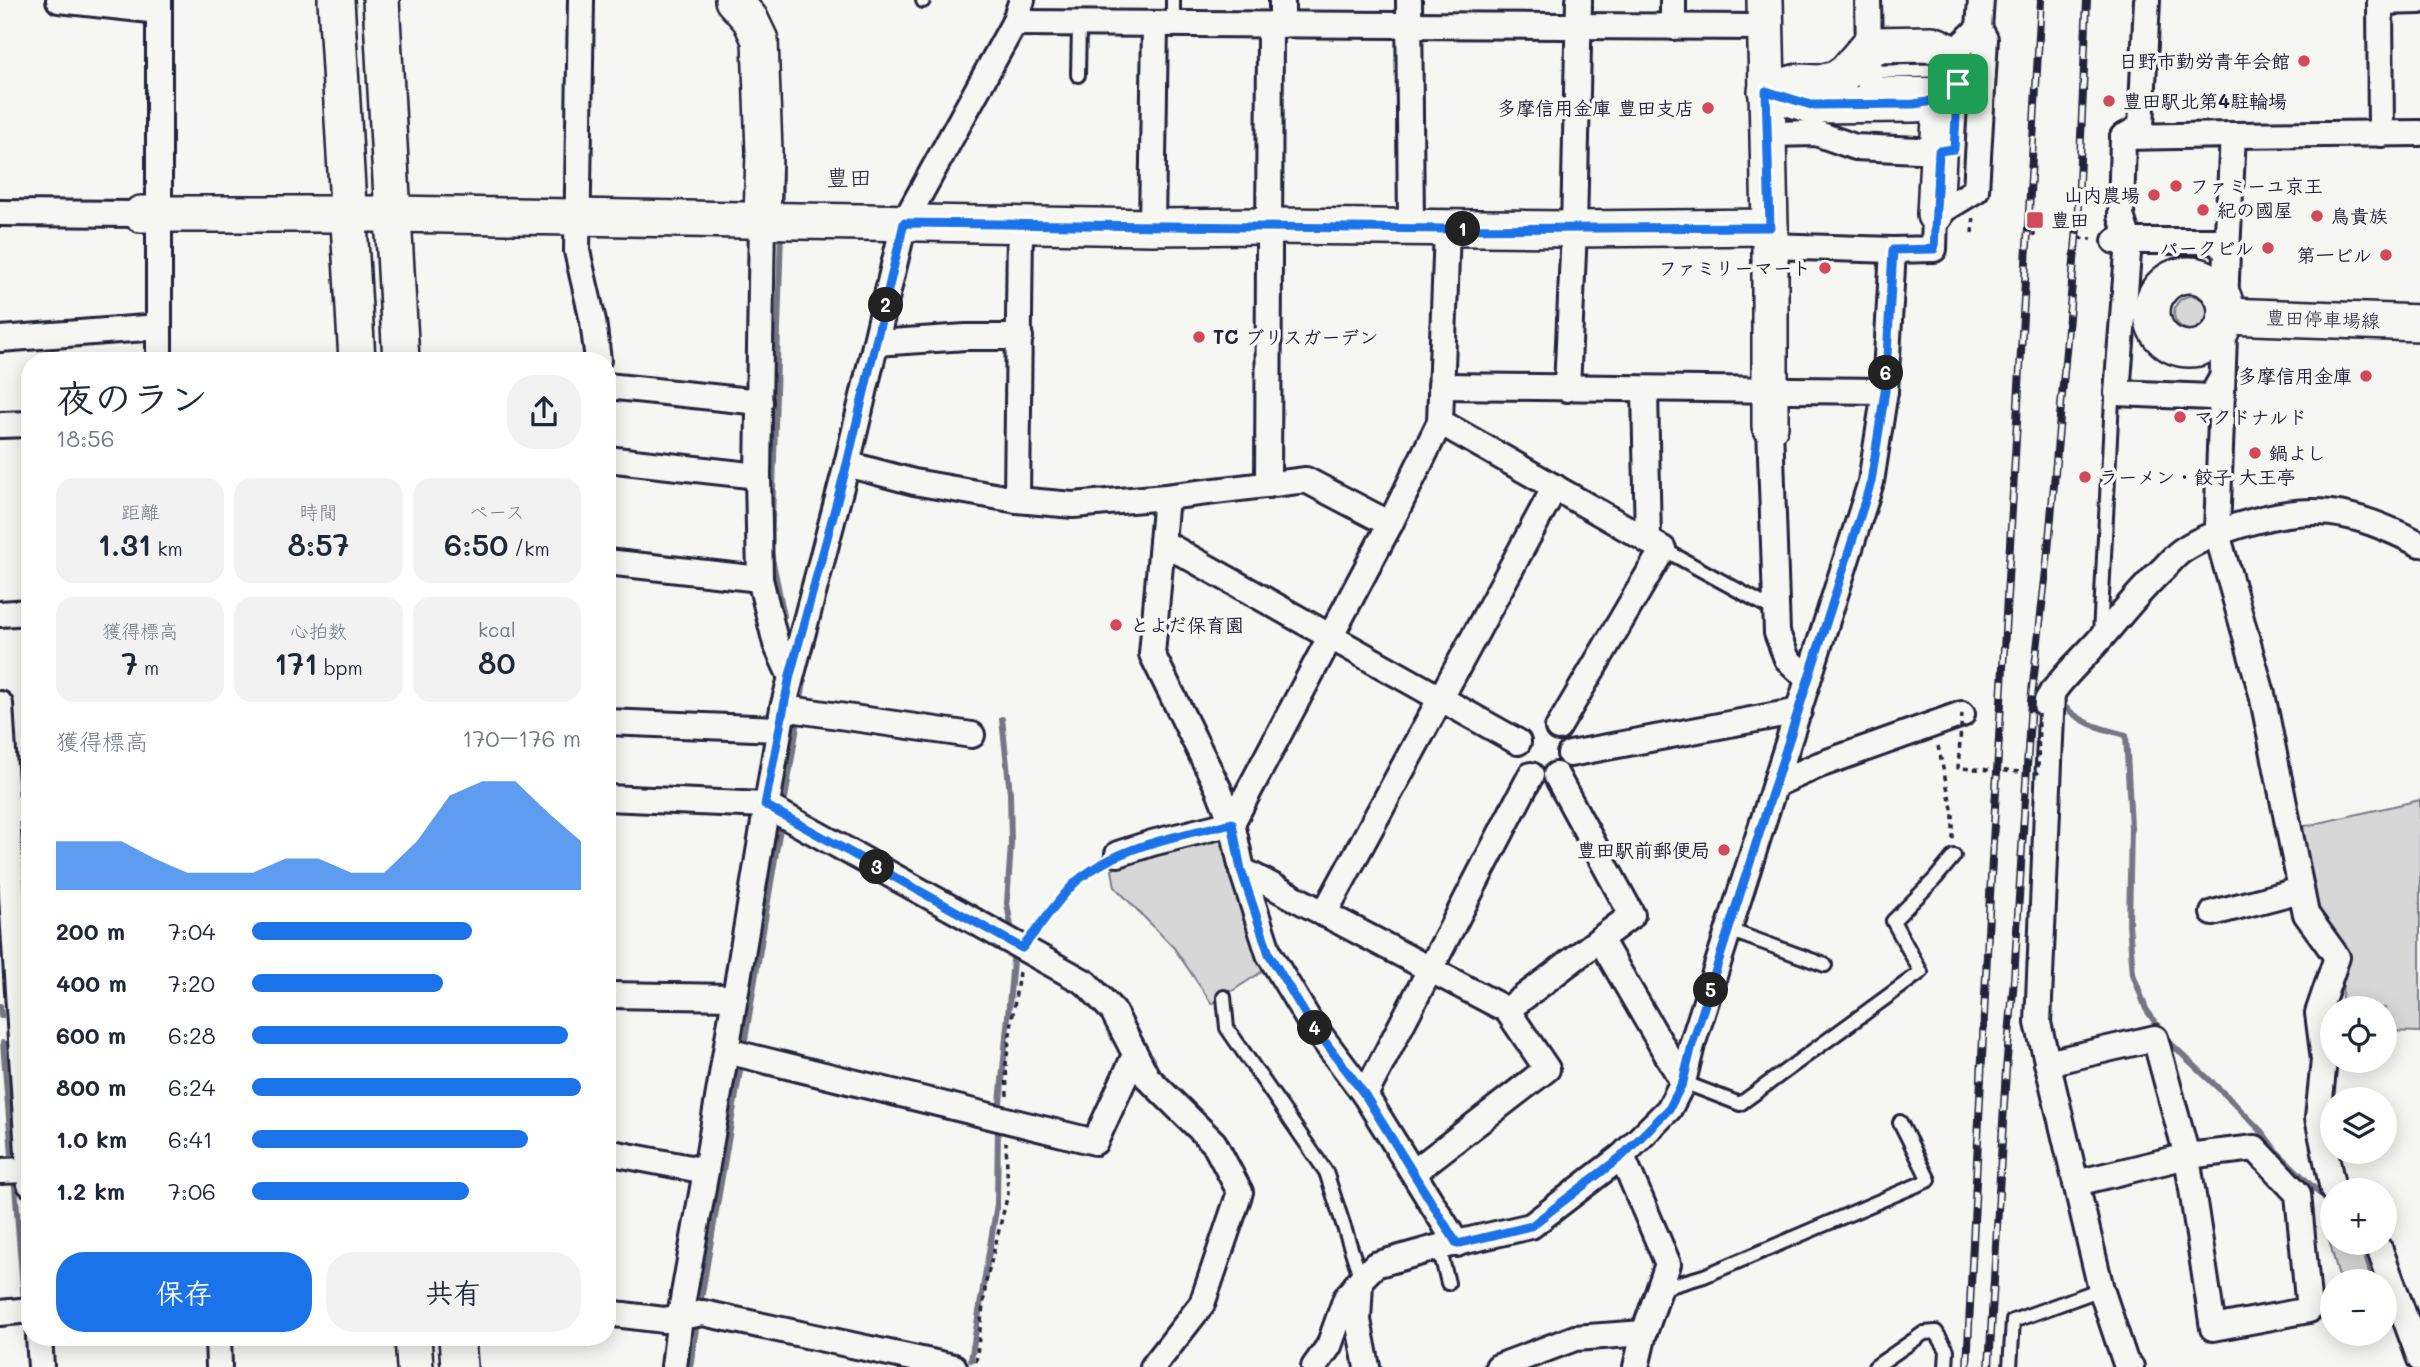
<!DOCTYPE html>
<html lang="ja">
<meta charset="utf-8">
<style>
body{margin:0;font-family:Mali,"Klee One",sans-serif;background:#f2f2f3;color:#1f2937;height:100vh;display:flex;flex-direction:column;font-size:26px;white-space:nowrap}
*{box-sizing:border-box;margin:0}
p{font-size:23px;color:#747a83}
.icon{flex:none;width:38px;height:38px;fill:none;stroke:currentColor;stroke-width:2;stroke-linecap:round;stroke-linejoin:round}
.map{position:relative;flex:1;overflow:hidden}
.panel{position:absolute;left:21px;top:352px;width:595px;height:994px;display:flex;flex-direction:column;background:#fff;border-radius:28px;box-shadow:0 4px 18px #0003}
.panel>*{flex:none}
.buttons{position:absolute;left:2320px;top:996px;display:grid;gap:14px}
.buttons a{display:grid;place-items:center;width:77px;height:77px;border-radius:50%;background:#fff;box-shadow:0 4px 18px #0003;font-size:35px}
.pin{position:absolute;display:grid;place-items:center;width:60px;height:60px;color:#fff;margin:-30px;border-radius:14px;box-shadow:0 4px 10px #0006}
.km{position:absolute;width:35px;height:35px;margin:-18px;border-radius:50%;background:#222;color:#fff;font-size:19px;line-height:35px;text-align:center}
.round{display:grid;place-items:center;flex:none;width:74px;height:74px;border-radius:28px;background:#f2f2f3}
.summary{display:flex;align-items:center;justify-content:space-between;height:119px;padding:0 35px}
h1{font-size:38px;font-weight:600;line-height:52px}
.metrics{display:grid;grid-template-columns:repeat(3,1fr);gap:10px;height:119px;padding:7px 35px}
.metrics div{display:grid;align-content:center;border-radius:18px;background:#f2f2f3;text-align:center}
.metrics b{font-size:30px;font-weight:600}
.metrics small{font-size:19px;font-weight:400}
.metrics p{font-size:19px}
.chart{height:196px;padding:14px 35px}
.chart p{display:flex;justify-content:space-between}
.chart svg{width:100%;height:126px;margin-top:7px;fill:#1a73e8;opacity:.7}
.primary-button{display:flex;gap:14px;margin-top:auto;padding:14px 35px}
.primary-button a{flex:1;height:80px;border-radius:28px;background:#1a73e8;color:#fff;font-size:28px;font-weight:600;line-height:80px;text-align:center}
.primary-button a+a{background:#f2f2f3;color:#1f2937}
ul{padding:0 35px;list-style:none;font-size:23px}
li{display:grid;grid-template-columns:112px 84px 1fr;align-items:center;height:52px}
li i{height:18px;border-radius:9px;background:#1a73e8}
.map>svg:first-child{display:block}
</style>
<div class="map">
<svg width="2420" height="1367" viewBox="0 0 2420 1367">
<rect width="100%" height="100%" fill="#f6f6f2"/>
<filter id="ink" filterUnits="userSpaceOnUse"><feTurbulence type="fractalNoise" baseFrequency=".0143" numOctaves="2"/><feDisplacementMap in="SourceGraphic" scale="14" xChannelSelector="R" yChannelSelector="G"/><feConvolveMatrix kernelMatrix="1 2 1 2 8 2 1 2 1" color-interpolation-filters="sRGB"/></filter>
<g filter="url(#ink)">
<g fill="#d7d7d7" stroke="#7c7c89" stroke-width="2">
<circle cx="2191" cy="313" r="17"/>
<path d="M2420,800V1032L2385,1031V1008H2341L2344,973V948L2316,904L2301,827Z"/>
<path d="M1219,837L1263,971L1212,1004L1174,948L1115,887L1112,870L1153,846Z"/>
<path d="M2322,1213L2333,1214V1242L2360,1243L2368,1252L2378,1281H2340Z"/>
</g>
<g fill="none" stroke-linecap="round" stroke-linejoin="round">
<g stroke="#757583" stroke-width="6">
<path d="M781,155V211"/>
<path d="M781,232L771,553L784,616"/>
<path d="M801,699L804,682"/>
<path d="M2061,703C2081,724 2099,728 2126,735L2131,827L2129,924L2133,974L2146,1009L2168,1041L2231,1100L2262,1132L2277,1152L2319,1193"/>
<path d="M1002,719L1010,793L1011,844L1007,903L1012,933"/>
<path d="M784,805L798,720"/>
<path d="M0,1006L1,1016"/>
<path d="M745,1040L780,828"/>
<path d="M3,1043L12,1155"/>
<path d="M999,1114L1014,950"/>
<path d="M15,1186L24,1301"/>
<path d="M2355,1242L2365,1253L2374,1281"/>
<path d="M700,1305L741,1065"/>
<path d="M2385,1305L2397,1329"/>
<path d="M971,1360L997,1204L998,1124"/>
<path d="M690,1367L696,1329"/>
</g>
<defs>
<g id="lane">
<path d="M923,0V1"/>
<path d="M1173,24V0"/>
<path d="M1869,72L1956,70"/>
<path d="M1078,75L1079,24"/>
<path d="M1869,84H1946"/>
<path d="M1663,549L1776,611"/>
<path d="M2100,635L2112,399L2117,393"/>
<path d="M1729,930L1825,965"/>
<path d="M1224,997L1227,1028L1326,1172L1361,1279"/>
<path d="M1683,1082L1740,1104L1921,972L1893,921L1934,880L1954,856"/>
<path d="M1439,1247L1448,1283"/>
<path d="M1660,1289L1704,1276L1929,1180L1900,1122"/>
<path d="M1875,1367L1924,1333L1936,1332L1947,1350L1946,1367"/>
<path d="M2010,1367L2013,1321L2101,1289"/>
</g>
<g id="street">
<path d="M59,0L159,11"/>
<path d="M159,0V360"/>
<path d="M581,0L577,251L593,321L598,360"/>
<path d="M1282,0V25"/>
<path d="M1409,0L1411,228"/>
<path d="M1673,0V27"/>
<path d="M1868,0L1870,106"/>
<path d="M2380,0L2381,134"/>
<path d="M2380,2L2420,1"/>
<path d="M1014,23L1766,27"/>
<path d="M1952,54L1979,28L1981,0"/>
<path d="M1767,134L1816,133L1855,147L1939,151"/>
<path d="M2233,135L2420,133"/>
<path d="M2123,137L2233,135L2227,251L2217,533L2262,694L2306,914L2337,957L2318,1013L2324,1060L2318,1118L2333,1190"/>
<path d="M2123,137L2141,127L2147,0"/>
<path d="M0,213L141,214"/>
<path d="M762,220L758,476L760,579L776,644L790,675"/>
<path d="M1152,227L1155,24"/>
<path d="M2115,241H2129L2121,216L2123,137"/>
<path d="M1770,246L1893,250"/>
<path d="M0,339L159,327"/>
<path d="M876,343L966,337H1020"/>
<path d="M2222,378L2211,397L2117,393L2129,241H2215L2227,251"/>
<path d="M607,386L760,402"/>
<path d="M1441,386L1885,391"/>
<path d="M1567,389L1574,229L1579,0"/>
<path d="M1645,390L1648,541"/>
<path d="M1440,422L1663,549L1558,728"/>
<path d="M0,425L30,424"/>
<path d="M1770,426L1777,633L1787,659L1808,679"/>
<path d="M607,459L758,476"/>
<path d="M847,464L914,482L1017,500L1073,505L1166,497L1306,480L1390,524"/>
<path d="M1268,485L1270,25"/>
<path d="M1166,497L1152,654L1219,790L1232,823L1242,870L1269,954L1308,1019L1365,1095L1457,1244"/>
<path d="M1017,500L1020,225"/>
<path d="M1162,542L1518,742"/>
<path d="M607,562L760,579"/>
<path d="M0,614L30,612"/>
<path d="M2052,692L2038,1023L2101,1289L2126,1364L2131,1367"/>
<path d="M0,704L30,1184"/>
<path d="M2045,704C2059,679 2082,660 2100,639C2121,615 2140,590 2164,568C2170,562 2176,554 2183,550C2199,539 2219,532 2237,526C2312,502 2350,509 2420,544"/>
<path d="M783,708L972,735"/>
<path d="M607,722L779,729"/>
<path d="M1570,754L1799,711"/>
<path d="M1556,775L1632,915L1600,939L1683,1082"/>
<path d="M1776,784L1819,765L1962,714"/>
<path d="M607,798L765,805L1086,983L1113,1011L1147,1077L1214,1143L1240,1192L1202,1304L1153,1367"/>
<path d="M7,810L30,808"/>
<path d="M1118,854L1152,843L1232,823L1390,524L1440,422L1447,229"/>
<path d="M1242,870L1507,1010L1600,939"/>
<path d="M2213,913L2301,890"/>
<path d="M1324,914L1555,487"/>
<path d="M607,995L735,997"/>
<path d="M727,1051L1095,1142L1135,1055"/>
<path d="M2047,1063L2155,1038L2187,1156L2255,1148L2298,1194L2309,1310L2213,1328L2187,1156L2076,1183"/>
<path d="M1365,1095L1531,775"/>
<path d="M607,1152L706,1171"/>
<path d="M1622,1156L1668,1264L1644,1333L1636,1367"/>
<path d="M0,1171L29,1170"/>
<path d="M1414,1172L1547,1069L1507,1010"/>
<path d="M2372,1242L2380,1250L2420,1359"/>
<path d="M1360,1283L1358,1320L1367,1367"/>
<path d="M0,1313L30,1310"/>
<path d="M607,1313L664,1320L703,1313L954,1367"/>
<path d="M39,1337L41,1367"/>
<path d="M218,1337L219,1367"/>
<path d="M674,1367L680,1316L706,1171L783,708L847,464L904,223L1014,23L1022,0"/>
<path d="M1314,1367L1329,1346L1346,1298L1361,1279L1375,1265L1439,1247L1531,1226L1622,1156L1669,1109L1683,1082L1692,1045L1871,482L1885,391L1893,250L1934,249L1935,215L1976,190L1985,39L1979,28"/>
<path d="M1498,1367L1575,1338L1644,1333"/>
</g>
<g id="secondary">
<path d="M336,0L357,360"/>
<path d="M381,0L401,360"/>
<path d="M733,0L750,19L760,40L764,152L762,220"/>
<path d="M1765,0L1770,227V426"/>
<path d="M1932,44C1953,50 1960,62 1958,84L1941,98L1930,103L1914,104L1811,105L1766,91L1798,82L1820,83L1836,79L1846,72L1869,45Z"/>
<path d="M141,214H393L1152,227L1269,226L1574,229L1770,227"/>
<path d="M1935,215L1941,98"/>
<circle cx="2189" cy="312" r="37"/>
<path d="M2226,316L2420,323"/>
<path d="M413,1337L415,1367"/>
<path d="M457,1337L459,1367"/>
</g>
</defs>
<use href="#lane" stroke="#22223b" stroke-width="18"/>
<use href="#street" stroke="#22223b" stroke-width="30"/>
<use href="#secondary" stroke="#22223b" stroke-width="40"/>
<g stroke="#22223b" stroke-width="3.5" stroke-dasharray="5 5" stroke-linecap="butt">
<path d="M1972,233L1974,217"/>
<path d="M2034,236V232"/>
<path d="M2079,238L2092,239"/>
<path d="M1938,746L1953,813V842"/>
<path d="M1036,931L1076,881L1099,867"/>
<path d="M1007,1096L1006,1063L1019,972"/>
<path d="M976,1362L986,1282L1008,1194L1006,1142"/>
</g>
<use href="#lane" stroke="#f6f6f2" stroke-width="12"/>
<use href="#street" stroke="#f6f6f2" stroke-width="24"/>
<use href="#secondary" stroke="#f6f6f2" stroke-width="35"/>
<defs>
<g id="rail">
<path d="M1967,1367L1989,913L2041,0"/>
<path d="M1989,1367L2006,1070L2014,979L2031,701L2047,562L2077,228L2087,0"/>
</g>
</defs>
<use href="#rail" stroke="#22223b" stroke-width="8"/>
<use href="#rail" stroke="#f6f6f2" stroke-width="5" stroke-dasharray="16" stroke-linecap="butt"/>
<path stroke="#22223b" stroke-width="3.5" stroke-dasharray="5 5" stroke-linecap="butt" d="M1962,714L1958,768L2038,773L2039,714"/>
</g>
</g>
<g fill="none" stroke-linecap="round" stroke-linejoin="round" filter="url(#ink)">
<defs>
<path id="route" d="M1958,84L1954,149L1939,151L1934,249L1893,250L1885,391L1871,482L1692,1045L1683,1082L1669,1109L1622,1156L1531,1226L1457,1244L1365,1095L1308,1019L1269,954L1241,870L1232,823C1179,836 1120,845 1077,881C1060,896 1038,929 1022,948L765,805L790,675L847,464L904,223L1447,229L1770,227L1766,91L1811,105L1914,104C1934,102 1944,97 1958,84Z"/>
</defs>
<use href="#route" stroke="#fff" stroke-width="14"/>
<use href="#route" stroke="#1a73e8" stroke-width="9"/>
</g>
<g fill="#d1495b" stroke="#f6f6f2" stroke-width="2.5">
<circle cx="2304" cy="61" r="7"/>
<circle cx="2109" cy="101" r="7"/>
<circle cx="1708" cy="108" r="7"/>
<circle cx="2176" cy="186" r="7"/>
<circle cx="2154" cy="195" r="7"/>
<circle cx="2203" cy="210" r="7"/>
<circle cx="2317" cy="216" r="7"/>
<rect x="2026" y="211" width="18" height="18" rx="3.5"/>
<circle cx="2268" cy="248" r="7"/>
<circle cx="2386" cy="255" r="7"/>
<circle cx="1825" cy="268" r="7"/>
<circle cx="1199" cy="337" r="7"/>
<circle cx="2366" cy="376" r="7"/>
<circle cx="2180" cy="417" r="7"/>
<circle cx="2255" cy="453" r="7"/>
<circle cx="2085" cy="477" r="7"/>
<circle cx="1116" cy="625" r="7"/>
<circle cx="1724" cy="850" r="7"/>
</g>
<g text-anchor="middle" stroke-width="7" stroke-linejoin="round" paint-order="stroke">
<g font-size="19" font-weight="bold" fill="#22223b" stroke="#f6f6f2" text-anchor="start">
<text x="2290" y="68" text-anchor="end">日野市勤労青年会館</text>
<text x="2123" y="108">豊田駅北第4駐輪場</text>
<text x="1694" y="115" text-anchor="end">多摩信用金庫 豊田支店</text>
<text x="2190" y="193">ファミーユ京王</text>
<text x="2140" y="202" text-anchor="end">山内農場</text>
<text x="2217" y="217">紀の國屋</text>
<text x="2331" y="223">鳥貴族</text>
<text x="2051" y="227">豊田</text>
<text x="2254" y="255" text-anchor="end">パークビル</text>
<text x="2372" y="262" text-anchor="end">第一ビル</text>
<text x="1811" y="275" text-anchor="end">ファミリーマート</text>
<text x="1213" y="344">TC ブリスガーデン</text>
<text x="2352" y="383" text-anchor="end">多摩信用金庫</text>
<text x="2194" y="424">マクドナルド</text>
<text x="2269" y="460">鍋よし</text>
<text x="2099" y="484">ラーメン・餃子 大王亭</text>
<text x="1130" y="632">とよだ保育園</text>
<text x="1710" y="857" text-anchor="end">豊田駅前郵便局</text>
</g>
<g font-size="19" fill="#22223b" stroke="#f6f6f2">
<text transform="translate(2323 319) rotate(2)" y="7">豊田停車場線</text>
</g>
<g font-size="23" fill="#22223b" stroke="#f6f6f2">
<text x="849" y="186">豊田</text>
</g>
</g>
</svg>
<div class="buttons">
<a><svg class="icon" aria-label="locate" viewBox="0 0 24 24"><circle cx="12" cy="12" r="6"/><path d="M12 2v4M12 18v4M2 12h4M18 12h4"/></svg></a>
<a><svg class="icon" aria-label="layers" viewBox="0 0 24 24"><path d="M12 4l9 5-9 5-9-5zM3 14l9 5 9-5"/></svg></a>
<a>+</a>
<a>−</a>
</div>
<div class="pin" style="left:1958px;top:84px;background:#1e9e55"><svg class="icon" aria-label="arrive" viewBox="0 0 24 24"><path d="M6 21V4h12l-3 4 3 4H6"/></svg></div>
<b class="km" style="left:1463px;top:229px">1</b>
<b class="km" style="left:886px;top:305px">2</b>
<b class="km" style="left:877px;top:867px">3</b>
<b class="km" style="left:1315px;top:1028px">4</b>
<b class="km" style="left:1711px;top:990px">5</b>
<b class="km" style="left:1886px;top:373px">6</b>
<section class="panel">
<div class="summary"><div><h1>夜のラン</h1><p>18:56</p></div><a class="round"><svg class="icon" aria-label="share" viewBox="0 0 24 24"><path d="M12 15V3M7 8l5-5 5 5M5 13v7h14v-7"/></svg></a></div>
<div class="metrics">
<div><p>距離</p><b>1.31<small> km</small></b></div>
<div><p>時間</p><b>8:57</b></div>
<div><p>ペース</p><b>6:50<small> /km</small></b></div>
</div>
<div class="metrics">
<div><p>獲得標高</p><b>7<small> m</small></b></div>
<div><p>心拍数</p><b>171<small> bpm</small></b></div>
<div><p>kcal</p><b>80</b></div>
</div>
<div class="chart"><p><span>獲得標高</span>170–176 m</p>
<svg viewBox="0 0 160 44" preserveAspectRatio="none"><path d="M0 44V27L10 27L20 27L30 33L40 38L50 38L60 38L70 33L80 33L90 38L100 38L110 27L120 11L130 6L140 6L150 17L160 27V44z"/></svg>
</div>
<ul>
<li><b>200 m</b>7:04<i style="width:67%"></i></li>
<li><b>400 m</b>7:20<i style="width:58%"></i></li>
<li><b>600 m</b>6:28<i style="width:96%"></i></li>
<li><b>800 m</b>6:24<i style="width:100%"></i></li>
<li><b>1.0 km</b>6:41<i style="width:84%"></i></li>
<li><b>1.2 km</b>7:06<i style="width:66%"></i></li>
</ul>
<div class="primary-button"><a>保存</a><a>共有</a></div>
</section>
</div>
